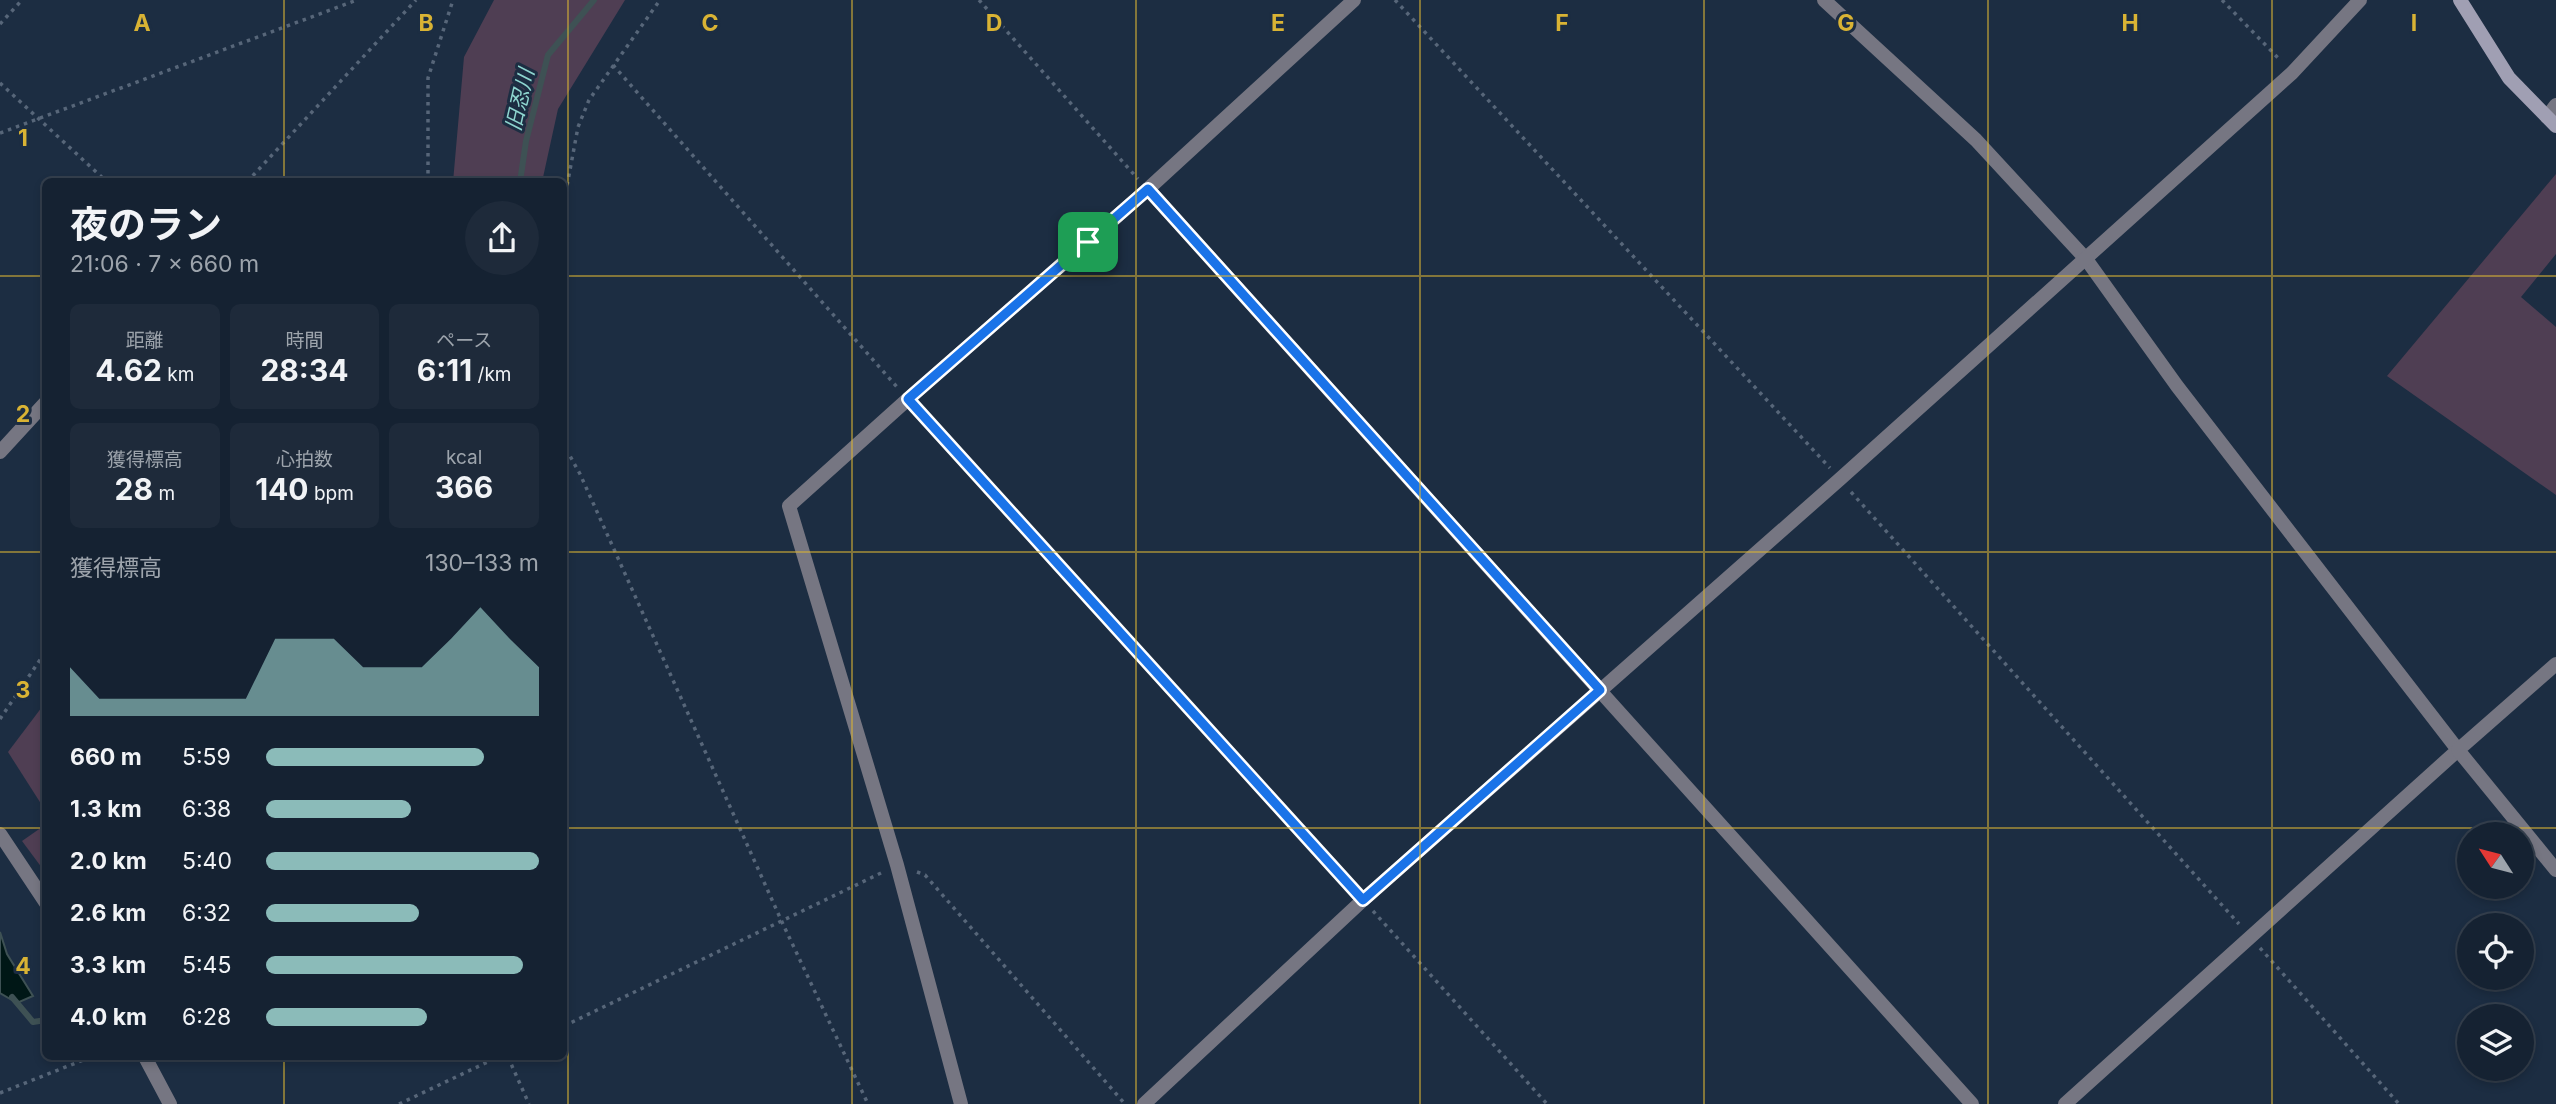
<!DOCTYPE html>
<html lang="ja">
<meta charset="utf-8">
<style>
body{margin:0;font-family:Inter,"Noto Sans JP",sans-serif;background:#1e2a3a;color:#f1f3f6;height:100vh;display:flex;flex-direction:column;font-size:26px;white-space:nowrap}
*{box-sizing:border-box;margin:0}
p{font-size:23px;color:#9da4ac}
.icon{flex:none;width:38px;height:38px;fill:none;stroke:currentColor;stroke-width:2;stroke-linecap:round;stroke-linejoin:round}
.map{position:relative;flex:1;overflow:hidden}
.sheet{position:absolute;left:42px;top:178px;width:525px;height:882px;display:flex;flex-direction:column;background:#152232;border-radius:10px;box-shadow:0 4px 10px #0003,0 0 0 2px #343f4d}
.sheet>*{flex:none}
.needle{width:46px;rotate:306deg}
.controls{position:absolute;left:2457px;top:822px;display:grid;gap:14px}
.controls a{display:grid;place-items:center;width:77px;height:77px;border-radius:50%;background:#152232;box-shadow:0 4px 10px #0003,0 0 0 2px #343f4d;font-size:35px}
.pin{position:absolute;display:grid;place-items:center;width:60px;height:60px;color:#fff;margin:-30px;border-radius:14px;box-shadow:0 4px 10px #0006}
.round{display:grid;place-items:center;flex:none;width:74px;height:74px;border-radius:37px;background:#1e2a3a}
.summary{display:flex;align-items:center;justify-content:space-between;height:119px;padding:0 28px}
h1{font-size:38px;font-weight:700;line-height:52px}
.stats{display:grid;grid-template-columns:repeat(3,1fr);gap:10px;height:119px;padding:7px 28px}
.stats div{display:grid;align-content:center;border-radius:10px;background:#1e2a3a;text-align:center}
.stats b{font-size:30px;font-weight:700}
.stats small{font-size:19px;font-weight:400}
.stats p{font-size:19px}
.chart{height:196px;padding:14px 28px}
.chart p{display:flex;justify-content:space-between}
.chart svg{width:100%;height:126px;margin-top:7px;fill:#8bbbb9;opacity:.7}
ul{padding:0 28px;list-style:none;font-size:23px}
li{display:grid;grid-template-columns:112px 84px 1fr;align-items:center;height:52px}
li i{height:18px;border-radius:9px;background:#8bbbb9}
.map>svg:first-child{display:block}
</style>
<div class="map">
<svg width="2556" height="1104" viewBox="0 0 2556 1104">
<rect width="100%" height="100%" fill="#1c2d42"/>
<g fill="#4f3e53">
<path d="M494,0H625L558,109L542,182H453L464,57Z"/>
<path d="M2556,174V254L2521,297L2556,327V495L2387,376Z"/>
<path d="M45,703V810L8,752Z"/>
<path d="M45,825V872L22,841Z"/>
</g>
<path fill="#001716" stroke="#3e5154" stroke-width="2" d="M0,932L7,954L33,996L17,1003L0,993Z"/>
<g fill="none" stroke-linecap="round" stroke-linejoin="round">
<g stroke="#3e5154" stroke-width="6">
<path d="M520,182L526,141L548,55L594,0"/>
<path d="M12,997L33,1022L46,1020"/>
</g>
<g stroke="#576679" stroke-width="3.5" stroke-dasharray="3.5 5" stroke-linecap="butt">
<path d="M979,0L1138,179"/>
<path d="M1395,0L1830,468"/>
<path d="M2222,0L2281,61"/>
<path d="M0,24L22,0"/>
<path d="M613,65L897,387"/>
<path d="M0,83L107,182"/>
<path d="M0,133L357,0"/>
<path d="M247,182L416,0"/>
<path d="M428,182V78L453,0"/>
<path d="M564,202L578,127L589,100L660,0"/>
<path d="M918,411L1352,887"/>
<path d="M564,451L570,456L580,474L782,922L868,1104"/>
<path d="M1851,492L2239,924"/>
<path d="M0,719L46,651"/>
<path d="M917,872L925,875L1125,1104"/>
<path d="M1373,911L1547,1104"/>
<path d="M2260,948L2399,1104"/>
<path d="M564,1026L881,873"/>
<path d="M508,1057L529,1104"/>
<path d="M0,1093L91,1057"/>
<path d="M399,1104L498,1057"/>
</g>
<g stroke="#767682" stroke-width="14">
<path d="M1354,0L1148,189L1972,1104"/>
<path d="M1824,0L1976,140L2086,259L2177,386L2458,750L2065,1104"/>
<path d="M2547,117L2556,105"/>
<path d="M0,452L46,402"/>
<path d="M2556,664L2458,750L2556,870"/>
<path d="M0,834L46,903"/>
<path d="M145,1057L170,1104"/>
<path d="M961,1104L897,865L789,506L908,399L1148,189"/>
<path d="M1144,1104L1363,900L1840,479L2292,73L2360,0"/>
</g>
<path stroke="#a09fb3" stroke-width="14" d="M2460,0L2509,78L2556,126"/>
</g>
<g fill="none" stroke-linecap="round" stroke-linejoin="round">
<defs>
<path id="route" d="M1148,189L1600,690L1363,900L908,399Z"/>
</defs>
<use href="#route" stroke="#fff" stroke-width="14"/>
<use href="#route" stroke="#1a73e8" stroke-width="9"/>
</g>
<path fill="none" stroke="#d9b334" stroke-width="2" stroke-opacity="0.55" d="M284,0V182M568,0V1104M852,0V1104M1136,0V1104M1420,0V1104M1704,0V1104M1988,0V1104M2272,0V1104M0,276H46M564,276H2556M0,552H46M564,552H2556M0,828H46M564,828H2556M284,1057V1104"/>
<g text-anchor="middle" stroke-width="6" stroke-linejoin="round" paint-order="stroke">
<g font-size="21" font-style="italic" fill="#8ed5cf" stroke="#1c2d42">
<text transform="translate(520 100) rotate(-77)" y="7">旧忍川</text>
</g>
</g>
<g font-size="23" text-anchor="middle" font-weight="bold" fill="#d9b334" stroke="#1c2d42" stroke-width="6" stroke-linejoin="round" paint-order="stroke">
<text x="142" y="31">A</text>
<text x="426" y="31">B</text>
<text x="710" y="31">C</text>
<text x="994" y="31">D</text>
<text x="1278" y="31">E</text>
<text x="1562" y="31">F</text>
<text x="1846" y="31">G</text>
<text x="2130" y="31">H</text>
<text x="2414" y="31">I</text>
<text x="23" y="146">1</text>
<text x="23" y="422">2</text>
<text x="23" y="698">3</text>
<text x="23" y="974">4</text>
</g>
</svg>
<div class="controls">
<a><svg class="needle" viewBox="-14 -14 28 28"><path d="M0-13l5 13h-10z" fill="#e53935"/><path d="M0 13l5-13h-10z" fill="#9da4ac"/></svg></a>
<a><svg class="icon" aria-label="locate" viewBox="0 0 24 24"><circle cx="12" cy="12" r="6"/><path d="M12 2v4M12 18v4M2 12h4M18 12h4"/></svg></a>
<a><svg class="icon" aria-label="layers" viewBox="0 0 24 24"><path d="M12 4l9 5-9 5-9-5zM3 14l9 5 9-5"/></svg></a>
</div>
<div class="pin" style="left:1088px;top:242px;background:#1e9e55"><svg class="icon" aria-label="arrive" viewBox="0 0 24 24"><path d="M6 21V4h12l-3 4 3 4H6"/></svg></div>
<section class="sheet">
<div class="summary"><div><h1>夜のラン</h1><p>21:06 · 7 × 660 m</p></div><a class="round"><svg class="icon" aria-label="share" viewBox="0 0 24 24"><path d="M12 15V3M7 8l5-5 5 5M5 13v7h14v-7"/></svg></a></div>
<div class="stats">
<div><p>距離</p><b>4.62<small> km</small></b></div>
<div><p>時間</p><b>28:34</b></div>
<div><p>ペース</p><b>6:11<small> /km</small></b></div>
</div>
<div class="stats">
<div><p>獲得標高</p><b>28<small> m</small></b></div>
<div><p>心拍数</p><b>140<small> bpm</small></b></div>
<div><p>kcal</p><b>366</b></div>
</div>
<div class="chart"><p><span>獲得標高</span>130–133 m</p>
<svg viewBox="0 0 160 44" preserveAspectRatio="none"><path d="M0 44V27L10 38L20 38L30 38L40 38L50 38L60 38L70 17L80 17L90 17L100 27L110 27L120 27L130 17L140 6L150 17L160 27V44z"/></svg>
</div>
<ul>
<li><b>660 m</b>5:59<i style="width:80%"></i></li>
<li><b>1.3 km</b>6:38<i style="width:53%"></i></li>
<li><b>2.0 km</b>5:40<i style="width:100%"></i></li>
<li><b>2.6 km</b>6:32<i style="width:56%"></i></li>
<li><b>3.3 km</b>5:45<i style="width:94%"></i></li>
<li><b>4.0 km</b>6:28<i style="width:59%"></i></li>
</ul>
</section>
</div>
